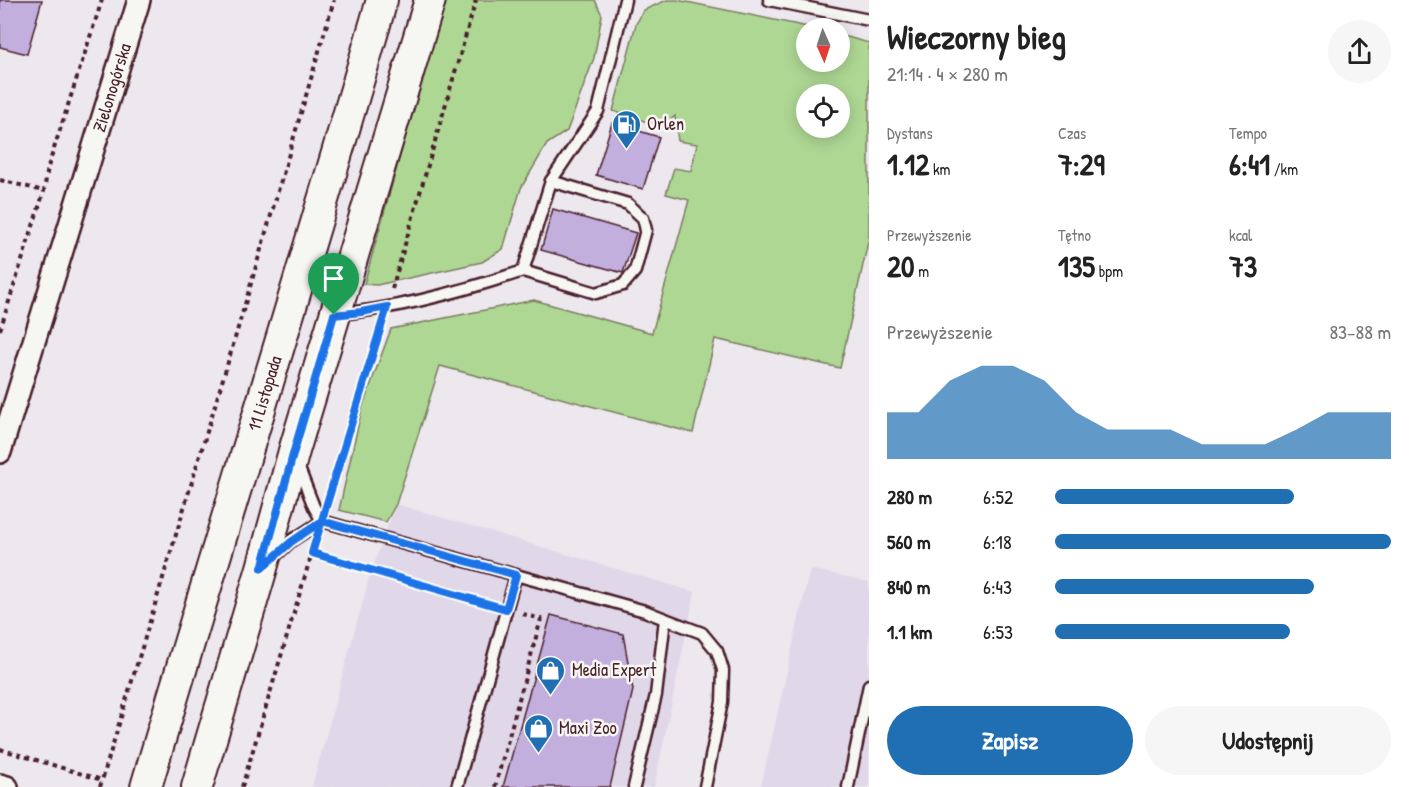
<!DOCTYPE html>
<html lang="pl">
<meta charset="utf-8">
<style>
body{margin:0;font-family:"Patrick Hand",sans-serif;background:#f6f6f6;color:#222;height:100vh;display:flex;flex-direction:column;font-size:22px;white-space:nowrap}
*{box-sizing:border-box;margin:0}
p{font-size:20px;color:#767676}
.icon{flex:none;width:33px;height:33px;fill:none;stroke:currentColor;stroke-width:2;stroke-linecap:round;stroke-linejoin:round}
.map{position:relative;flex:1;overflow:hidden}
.details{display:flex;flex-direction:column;background:#fff;width:540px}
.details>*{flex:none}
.needle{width:39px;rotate:177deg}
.tools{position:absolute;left:796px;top:18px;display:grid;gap:12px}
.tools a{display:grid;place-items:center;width:54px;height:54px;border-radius:50%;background:#fff;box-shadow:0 3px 15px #0003;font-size:30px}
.pin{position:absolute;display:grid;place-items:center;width:51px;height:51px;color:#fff;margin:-62px -26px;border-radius:50% 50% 50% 0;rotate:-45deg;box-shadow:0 0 6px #0007}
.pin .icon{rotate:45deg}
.round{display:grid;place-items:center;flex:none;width:63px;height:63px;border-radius:32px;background:#f6f6f6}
.summary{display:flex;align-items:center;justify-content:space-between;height:102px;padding:0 18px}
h1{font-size:33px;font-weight:800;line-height:45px}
.metrics{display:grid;grid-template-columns:repeat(3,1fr);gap:9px;height:102px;padding:6px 18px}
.metrics div{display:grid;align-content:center}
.metrics b{font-size:30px;font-weight:800}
.metrics small{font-size:16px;font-weight:400}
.metrics p{font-size:16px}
.chart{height:168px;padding:12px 18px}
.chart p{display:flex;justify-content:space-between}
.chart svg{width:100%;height:108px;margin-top:6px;fill:#1f6fb2;opacity:.7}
.primary-button{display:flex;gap:12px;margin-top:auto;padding:12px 18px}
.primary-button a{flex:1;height:69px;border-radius:36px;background:#1f6fb2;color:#fff;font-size:24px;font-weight:800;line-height:69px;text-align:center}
.primary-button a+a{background:#f6f6f6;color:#222}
ul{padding:0 18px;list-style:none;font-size:20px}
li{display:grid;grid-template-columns:96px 72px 1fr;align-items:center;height:45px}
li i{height:15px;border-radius:8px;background:#1f6fb2}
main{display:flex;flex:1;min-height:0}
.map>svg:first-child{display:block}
</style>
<main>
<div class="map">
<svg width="869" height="787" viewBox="0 0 869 787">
<rect width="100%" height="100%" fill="#ece8ee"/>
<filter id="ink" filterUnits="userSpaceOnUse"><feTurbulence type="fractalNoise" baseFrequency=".0167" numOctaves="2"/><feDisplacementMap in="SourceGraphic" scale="12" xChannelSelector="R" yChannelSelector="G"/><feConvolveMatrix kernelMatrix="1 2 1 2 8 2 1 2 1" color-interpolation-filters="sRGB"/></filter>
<g filter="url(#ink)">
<g fill="#e0d7e9">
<path d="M396,504L695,592L654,787H312L370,575Z"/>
<path d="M810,569L869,582V787H761Z"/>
</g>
<g fill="#aed794" stroke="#7c7b60" stroke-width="1.5" fill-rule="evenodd">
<path d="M444,0H595L602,15L594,58L567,131L547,144L521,188L503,249L482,262L377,285L364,284Z"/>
<path d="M667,0H677L813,28H807V62H840V35L869,43V238L840,368L715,339L693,433L440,366L396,504L386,522L339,510L362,408L391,329L534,300L652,333L689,200L666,194L674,168L691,171L697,144L678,141L675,116L663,127L613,111L636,24L644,10ZM840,94V128H807V94Z"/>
</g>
<g fill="#c3afde" stroke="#4a1f2b" stroke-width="1.5">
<path d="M0,0H42L27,54L0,47Z"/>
<path d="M612,123L659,137L643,189L596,175Z"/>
<path d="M553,209L636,233L623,273L541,250Z"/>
<path d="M551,615L623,634L633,690L610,787H503Z"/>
</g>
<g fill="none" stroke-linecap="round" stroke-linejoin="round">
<defs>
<g id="service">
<path d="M769,0L869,20"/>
<path d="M523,271L596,293L623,285L635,271L646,230L643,218L628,204L551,181"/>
<path d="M338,314C397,309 466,290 523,271L551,181L598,111L625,0"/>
<path d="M298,466L314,507L322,521L516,575"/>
<path d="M272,559L291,541L322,521"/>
<path d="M665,619L702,633L717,651L723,670L722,702L705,787"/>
<path d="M457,787L516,575L645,611L665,619L656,695L634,787"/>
<path d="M848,787L869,685"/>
</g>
<g id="minor">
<path id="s1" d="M0,452L139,0"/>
<path d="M0,785L7,787"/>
</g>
<g id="secondary">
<path id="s2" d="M146,787C224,524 306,263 382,0"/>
<path d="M197,787L262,568L294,451L430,0"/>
</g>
</defs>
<use href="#service" stroke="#4a1f2b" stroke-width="15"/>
<use href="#minor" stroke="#4a1f2b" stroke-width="26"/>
<use href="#secondary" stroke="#4a1f2b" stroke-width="34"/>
<g stroke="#4a1f2b" stroke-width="4" stroke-dasharray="4.5 4.5" stroke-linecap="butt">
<path d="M0,180L44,191"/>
<path d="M392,289L476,0"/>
<path d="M0,330L44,191L48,167L102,0"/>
<path d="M330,496L381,325"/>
<path d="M312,553L490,604"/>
<path d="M0,749L102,780"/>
<path d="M100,787L228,362L334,0"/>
<path d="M242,787L313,549"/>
<path d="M495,787L541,619L523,614"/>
</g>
<use href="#service" stroke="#f6f6f2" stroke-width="10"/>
<use href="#minor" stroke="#f6f6f2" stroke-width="21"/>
<use href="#secondary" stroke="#f6f6f2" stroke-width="30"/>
</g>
</g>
<g fill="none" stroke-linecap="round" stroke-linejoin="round" filter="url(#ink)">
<defs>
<path id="route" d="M334,315L294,451L262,568L291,542L322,521L516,575L506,609L312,553L328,500L387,307L361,312L334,315"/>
</defs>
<use href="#route" stroke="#fff" stroke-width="12"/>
<use href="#route" stroke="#1a73e8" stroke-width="8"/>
</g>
<defs>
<symbol id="fuel-pin" viewBox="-11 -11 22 30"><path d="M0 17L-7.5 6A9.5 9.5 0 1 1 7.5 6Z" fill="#1f6fb2" stroke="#f6f6f2"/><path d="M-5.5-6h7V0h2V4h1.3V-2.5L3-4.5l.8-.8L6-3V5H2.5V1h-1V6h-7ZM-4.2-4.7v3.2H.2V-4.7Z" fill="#fff"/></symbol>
<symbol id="shop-pin" viewBox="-11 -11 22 30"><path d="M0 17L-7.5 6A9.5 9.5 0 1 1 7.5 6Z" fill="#1f6fb2" stroke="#f6f6f2"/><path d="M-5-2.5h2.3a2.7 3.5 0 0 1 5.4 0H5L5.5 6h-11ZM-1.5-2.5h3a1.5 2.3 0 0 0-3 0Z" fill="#fff"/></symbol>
</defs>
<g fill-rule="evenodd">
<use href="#fuel-pin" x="610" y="108" width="33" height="45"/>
<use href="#shop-pin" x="534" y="654" width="33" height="45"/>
<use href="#shop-pin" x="522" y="712" width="33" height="45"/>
</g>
<g text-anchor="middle" stroke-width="5" stroke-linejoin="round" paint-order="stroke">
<g font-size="18" fill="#4a1f2b" stroke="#f6f6f2">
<text dy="6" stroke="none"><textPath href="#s1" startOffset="381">Zielonogórska</textPath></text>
<text dy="6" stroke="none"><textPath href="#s2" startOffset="411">11 Listopada</textPath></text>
</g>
<g font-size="18" fill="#4a1f2b" stroke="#f6f6f2" text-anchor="start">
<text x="647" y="130">Orlen</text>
<text x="572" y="676">Media Expert</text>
<text x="559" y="734">Maxi Zoo</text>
</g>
</g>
</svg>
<div class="tools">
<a><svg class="needle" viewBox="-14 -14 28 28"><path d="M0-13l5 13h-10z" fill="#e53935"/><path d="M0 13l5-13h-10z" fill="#767676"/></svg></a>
<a><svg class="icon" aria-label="locate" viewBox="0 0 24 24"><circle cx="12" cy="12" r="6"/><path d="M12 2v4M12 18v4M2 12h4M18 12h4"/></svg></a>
</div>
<div class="pin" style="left:334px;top:315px;background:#1e9e55"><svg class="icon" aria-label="arrive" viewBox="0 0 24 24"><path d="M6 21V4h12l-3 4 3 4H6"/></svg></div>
</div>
<section class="details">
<div class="summary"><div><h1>Wieczorny bieg</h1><p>21:14 · 4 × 280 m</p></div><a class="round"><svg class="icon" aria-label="share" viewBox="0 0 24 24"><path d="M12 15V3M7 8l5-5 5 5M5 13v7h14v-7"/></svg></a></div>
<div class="metrics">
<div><p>Dystans</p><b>1.12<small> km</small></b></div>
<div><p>Czas</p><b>7:29</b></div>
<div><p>Tempo</p><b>6:41<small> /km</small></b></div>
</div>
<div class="metrics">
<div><p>Przewyższenie</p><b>20<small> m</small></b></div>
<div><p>Tętno</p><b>135<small> bpm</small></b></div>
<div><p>kcal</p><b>73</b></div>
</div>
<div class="chart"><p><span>Przewyższenie</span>83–88 m</p>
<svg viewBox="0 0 160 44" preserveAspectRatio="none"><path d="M0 44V25L10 25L20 12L30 6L40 6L50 12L60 25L70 32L80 32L90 32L100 38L110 38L120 38L130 32L140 25L150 25L160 25V44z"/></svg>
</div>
<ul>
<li><b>280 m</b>6:52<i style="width:71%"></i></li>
<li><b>560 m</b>6:18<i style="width:100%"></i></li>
<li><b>840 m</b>6:43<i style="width:77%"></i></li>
<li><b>1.1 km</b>6:53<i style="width:70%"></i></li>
</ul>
<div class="primary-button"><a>Zapisz</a><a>Udostępnij</a></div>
</section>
</main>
